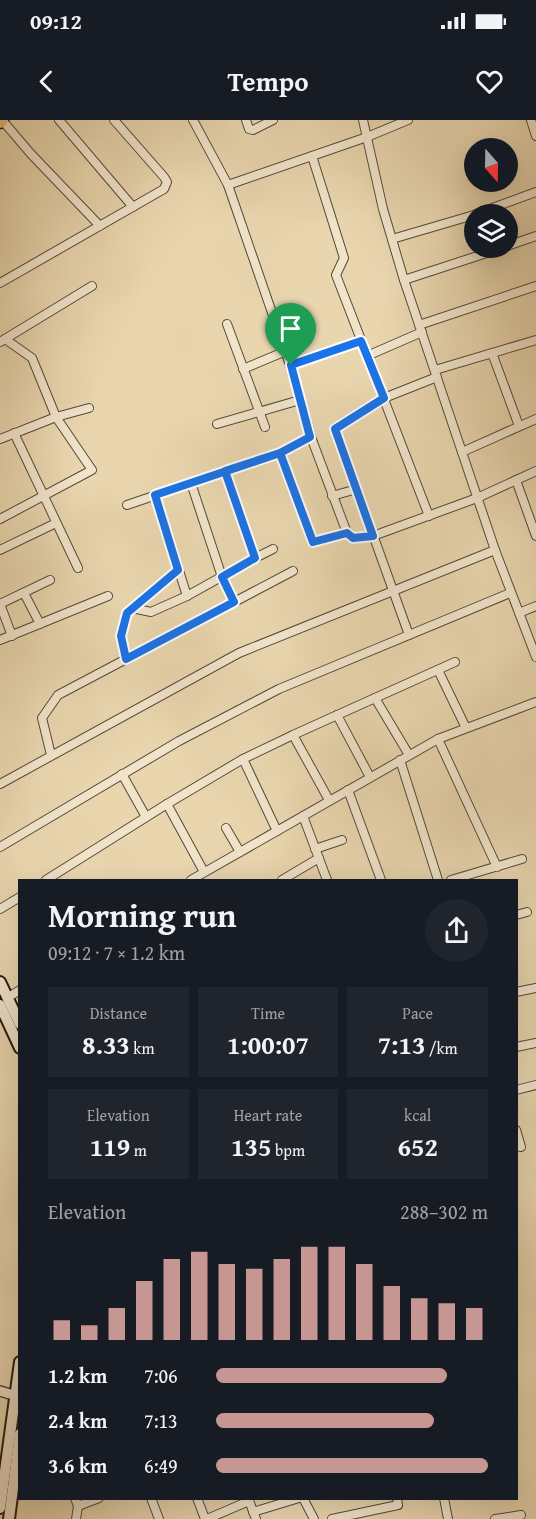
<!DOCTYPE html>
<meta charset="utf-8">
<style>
body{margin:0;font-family:"Gentium Book Plus",serif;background:#20242c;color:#f1f3f6;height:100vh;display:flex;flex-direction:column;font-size:22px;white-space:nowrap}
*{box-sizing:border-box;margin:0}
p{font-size:20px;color:#9ea1a6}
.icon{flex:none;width:33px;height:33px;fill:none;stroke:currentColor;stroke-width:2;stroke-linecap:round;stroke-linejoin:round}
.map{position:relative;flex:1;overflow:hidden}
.sheet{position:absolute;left:18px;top:759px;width:500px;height:621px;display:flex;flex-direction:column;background:#171b24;border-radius:0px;box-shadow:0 6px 24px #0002}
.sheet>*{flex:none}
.needle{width:39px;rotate:160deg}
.tools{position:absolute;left:464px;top:18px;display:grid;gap:12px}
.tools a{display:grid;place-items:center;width:54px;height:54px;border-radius:50%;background:#171b24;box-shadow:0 6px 24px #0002;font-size:30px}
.pin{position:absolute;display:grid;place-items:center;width:51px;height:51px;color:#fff;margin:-62px -26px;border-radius:50% 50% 50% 0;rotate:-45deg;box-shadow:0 0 6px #0007}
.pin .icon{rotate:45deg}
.round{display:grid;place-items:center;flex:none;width:63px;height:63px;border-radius:32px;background:#20242c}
.overview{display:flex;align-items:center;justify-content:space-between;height:102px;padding:0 30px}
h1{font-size:33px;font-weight:700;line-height:45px}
.stats{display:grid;grid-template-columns:repeat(3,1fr);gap:9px;height:102px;padding:6px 30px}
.stats div{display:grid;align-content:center;border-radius:0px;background:#20242c;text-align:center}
.stats b{font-size:26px;font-weight:700}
.stats small{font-size:16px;font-weight:400}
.stats p{font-size:16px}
.chart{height:168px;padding:12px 30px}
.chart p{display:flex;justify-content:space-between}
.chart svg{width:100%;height:108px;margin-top:6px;stroke:#c59692;stroke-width:6}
ul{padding:0 30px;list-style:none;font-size:20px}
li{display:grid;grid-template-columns:96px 72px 1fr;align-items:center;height:45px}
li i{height:15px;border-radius:8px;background:#c59692}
.status{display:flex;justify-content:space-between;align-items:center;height:42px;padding:0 30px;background:#171b24;direction:ltr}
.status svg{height:16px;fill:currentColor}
header{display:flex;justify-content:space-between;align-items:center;height:78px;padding:0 30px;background:#171b24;font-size:27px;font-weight:700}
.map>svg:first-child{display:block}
</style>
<div class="status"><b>09:12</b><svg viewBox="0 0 49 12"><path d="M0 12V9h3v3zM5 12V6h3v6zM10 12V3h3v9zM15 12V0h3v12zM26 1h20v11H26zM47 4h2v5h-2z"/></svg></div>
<header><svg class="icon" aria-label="back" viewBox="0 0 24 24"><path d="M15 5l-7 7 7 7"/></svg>Tempo<svg class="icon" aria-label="heart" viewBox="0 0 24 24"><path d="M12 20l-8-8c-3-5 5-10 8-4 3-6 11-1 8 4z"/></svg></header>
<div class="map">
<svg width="536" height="1399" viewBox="0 0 536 1399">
<rect width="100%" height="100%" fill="#e9d6af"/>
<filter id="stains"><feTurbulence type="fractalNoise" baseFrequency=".00333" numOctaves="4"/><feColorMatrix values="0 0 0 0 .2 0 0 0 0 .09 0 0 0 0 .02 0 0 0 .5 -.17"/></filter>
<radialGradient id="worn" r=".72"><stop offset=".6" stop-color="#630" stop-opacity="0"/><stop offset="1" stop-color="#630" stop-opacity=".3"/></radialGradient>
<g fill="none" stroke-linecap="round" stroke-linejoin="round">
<defs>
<g id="minor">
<path d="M2,0L31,34L100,106"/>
<path d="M59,0L133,87"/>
<path d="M193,0L228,65L290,245L311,317L347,413L353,418L373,416L477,378L536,351"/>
<path d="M246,0L249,9L253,10L273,0"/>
<path d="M363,0L383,89L404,160L495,430L536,537"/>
<path d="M531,0L536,16"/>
<path d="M312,36L344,138L336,155L429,396"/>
<path d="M228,65L367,17L408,0"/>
<path d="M476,94L536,72"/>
<path d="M392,119L474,95"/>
<path d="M507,126L536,116"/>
<path d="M404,160L502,128"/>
<path d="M0,163L164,69L167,62L164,57L114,0"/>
<path d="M227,204L265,307"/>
<path d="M419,205L536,166"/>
<path d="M0,222L92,166"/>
<path d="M492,233L519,306"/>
<path d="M367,236L422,212"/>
<path d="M290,245L361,221"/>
<path d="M243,249L286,231"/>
<path d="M435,250L536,220"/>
<path d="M217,304L300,280"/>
<path d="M14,313L78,448"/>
<path d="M0,319L56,297L89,288"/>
<path d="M462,332L536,299"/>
<path d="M280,333L313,422L347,413"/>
<path d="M516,360L536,416"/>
<path d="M191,363L222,457L234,482"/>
<path d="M155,375L187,476L255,438L225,351"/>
<path d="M332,376L357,369"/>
<path d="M127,385L280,333L311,317"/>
<path d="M0,399L92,350L56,297L32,238L5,219"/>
<path d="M0,430L56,403"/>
<path d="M255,438L273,429"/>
<path d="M24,473L40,504"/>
<path d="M0,484L50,460"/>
<path d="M0,484L12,516"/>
<path d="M132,488L151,492L187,476"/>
<path d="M519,493L536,486"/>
<path d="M409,515L335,309L384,278L437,257"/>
<path d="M0,520L108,476"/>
<path d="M126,539L121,516L127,493L178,450"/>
<path d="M438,550L466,608"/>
<path d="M375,578L409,635"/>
<path d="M337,595L370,657"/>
<path d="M293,615L329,680"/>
<path d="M438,619L497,747"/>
<path d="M51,635L42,598L58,575L293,451"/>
<path d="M243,639L277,711"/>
<path d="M400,640L438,760"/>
<path d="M122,654L146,697"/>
<path d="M0,664L239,533L495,430"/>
<path d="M348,670L381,760"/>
<path d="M167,684L204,752"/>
<path d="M303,696L327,760"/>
<path d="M226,708L240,732"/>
<path d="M0,727L179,621L279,569L510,473"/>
<path d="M315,729L342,720"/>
<path d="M46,760L167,684L243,639L293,615L455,542"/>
<path d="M191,760L438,619L536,582"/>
<path d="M282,760L319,738"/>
<path d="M451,760L522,739"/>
<path d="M0,789L20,777"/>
<path d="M516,795L527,792"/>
<path d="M516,872L536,868"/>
<path d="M7,878L20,870"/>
<path d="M516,927L536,923"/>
<path d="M516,970L536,965"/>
<path d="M516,1010L521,1027"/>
<path d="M75,1378L78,1386L99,1378"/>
<path d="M151,1378L159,1399"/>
<path d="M197,1378L205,1399"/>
<path d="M248,1378L256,1399"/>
<path d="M303,1378L314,1399"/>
<path d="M444,1378L448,1399"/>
<path d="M253,1392L299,1378"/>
<path d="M76,1399L78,1386"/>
<path d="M207,1399L249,1381"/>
<path d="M332,1399L398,1385L397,1378"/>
<path d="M495,1399L521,1395"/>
</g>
<path id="tertiary" d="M0,1271L20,1277"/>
<g id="secondary">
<path d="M0,862L20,904"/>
<path d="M0,885L20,928"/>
<path d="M0,1388L20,1242"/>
<path d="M9,1399L20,1314"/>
</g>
<path id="primary" d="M0,2L2,0"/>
</defs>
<use href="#minor" stroke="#544938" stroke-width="10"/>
<use href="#tertiary" stroke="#544938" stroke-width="12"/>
<use href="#secondary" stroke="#231a10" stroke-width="14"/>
<use href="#primary" stroke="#231a10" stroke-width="15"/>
<use href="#minor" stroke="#f1e4cb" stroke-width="8"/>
<use href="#tertiary" stroke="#f1e4cb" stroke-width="9"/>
<use href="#secondary" stroke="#f1e4cb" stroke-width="10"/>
<use href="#primary" stroke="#e4bb78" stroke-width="12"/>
</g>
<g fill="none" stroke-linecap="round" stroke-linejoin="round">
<defs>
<path id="route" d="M291,245L310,317L280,333L225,351L255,438L222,457L234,482L126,539L121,516L127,493L178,450L155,375C197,361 238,347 280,333L313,422L347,413L353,418L373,416L335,309L384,278L361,221L291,245"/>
</defs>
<use href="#route" stroke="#fff" stroke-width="12"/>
<use href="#route" stroke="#1a73e8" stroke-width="8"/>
</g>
<rect width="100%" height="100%" filter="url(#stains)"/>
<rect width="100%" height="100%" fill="url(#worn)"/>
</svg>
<div class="tools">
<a><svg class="needle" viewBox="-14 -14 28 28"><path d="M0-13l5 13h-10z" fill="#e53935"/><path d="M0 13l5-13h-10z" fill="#9ea1a6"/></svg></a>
<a><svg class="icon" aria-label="layers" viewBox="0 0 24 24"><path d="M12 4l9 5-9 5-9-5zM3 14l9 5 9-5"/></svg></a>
</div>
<div class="pin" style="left:291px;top:245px;background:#1e9e55"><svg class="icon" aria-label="arrive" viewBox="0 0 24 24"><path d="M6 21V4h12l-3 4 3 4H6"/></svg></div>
<section class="sheet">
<div class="overview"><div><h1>Morning run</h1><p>09:12 · 7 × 1.2 km</p></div><a class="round"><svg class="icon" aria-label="share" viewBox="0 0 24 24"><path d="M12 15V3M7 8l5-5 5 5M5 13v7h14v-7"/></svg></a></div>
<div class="stats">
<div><p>Distance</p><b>8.33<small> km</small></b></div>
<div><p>Time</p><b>1:00:07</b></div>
<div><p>Pace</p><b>7:13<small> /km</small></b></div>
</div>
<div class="stats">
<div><p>Elevation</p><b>119<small> m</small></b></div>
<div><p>Heart rate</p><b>135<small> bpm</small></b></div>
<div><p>kcal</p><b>652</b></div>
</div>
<div class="chart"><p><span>Elevation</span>288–302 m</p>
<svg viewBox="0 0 160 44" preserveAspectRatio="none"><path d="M5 44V36M15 44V38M25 44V31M35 44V20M45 44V11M55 44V8M65 44V13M75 44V15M85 44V11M95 44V6M105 44V6M115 44V13M125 44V22M135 44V27M145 44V29M155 44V31"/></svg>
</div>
<ul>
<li><b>1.2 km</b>7:06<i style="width:85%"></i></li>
<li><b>2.4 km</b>7:13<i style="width:80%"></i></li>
<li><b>3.6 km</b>6:49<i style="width:100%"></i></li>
</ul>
</section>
</div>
